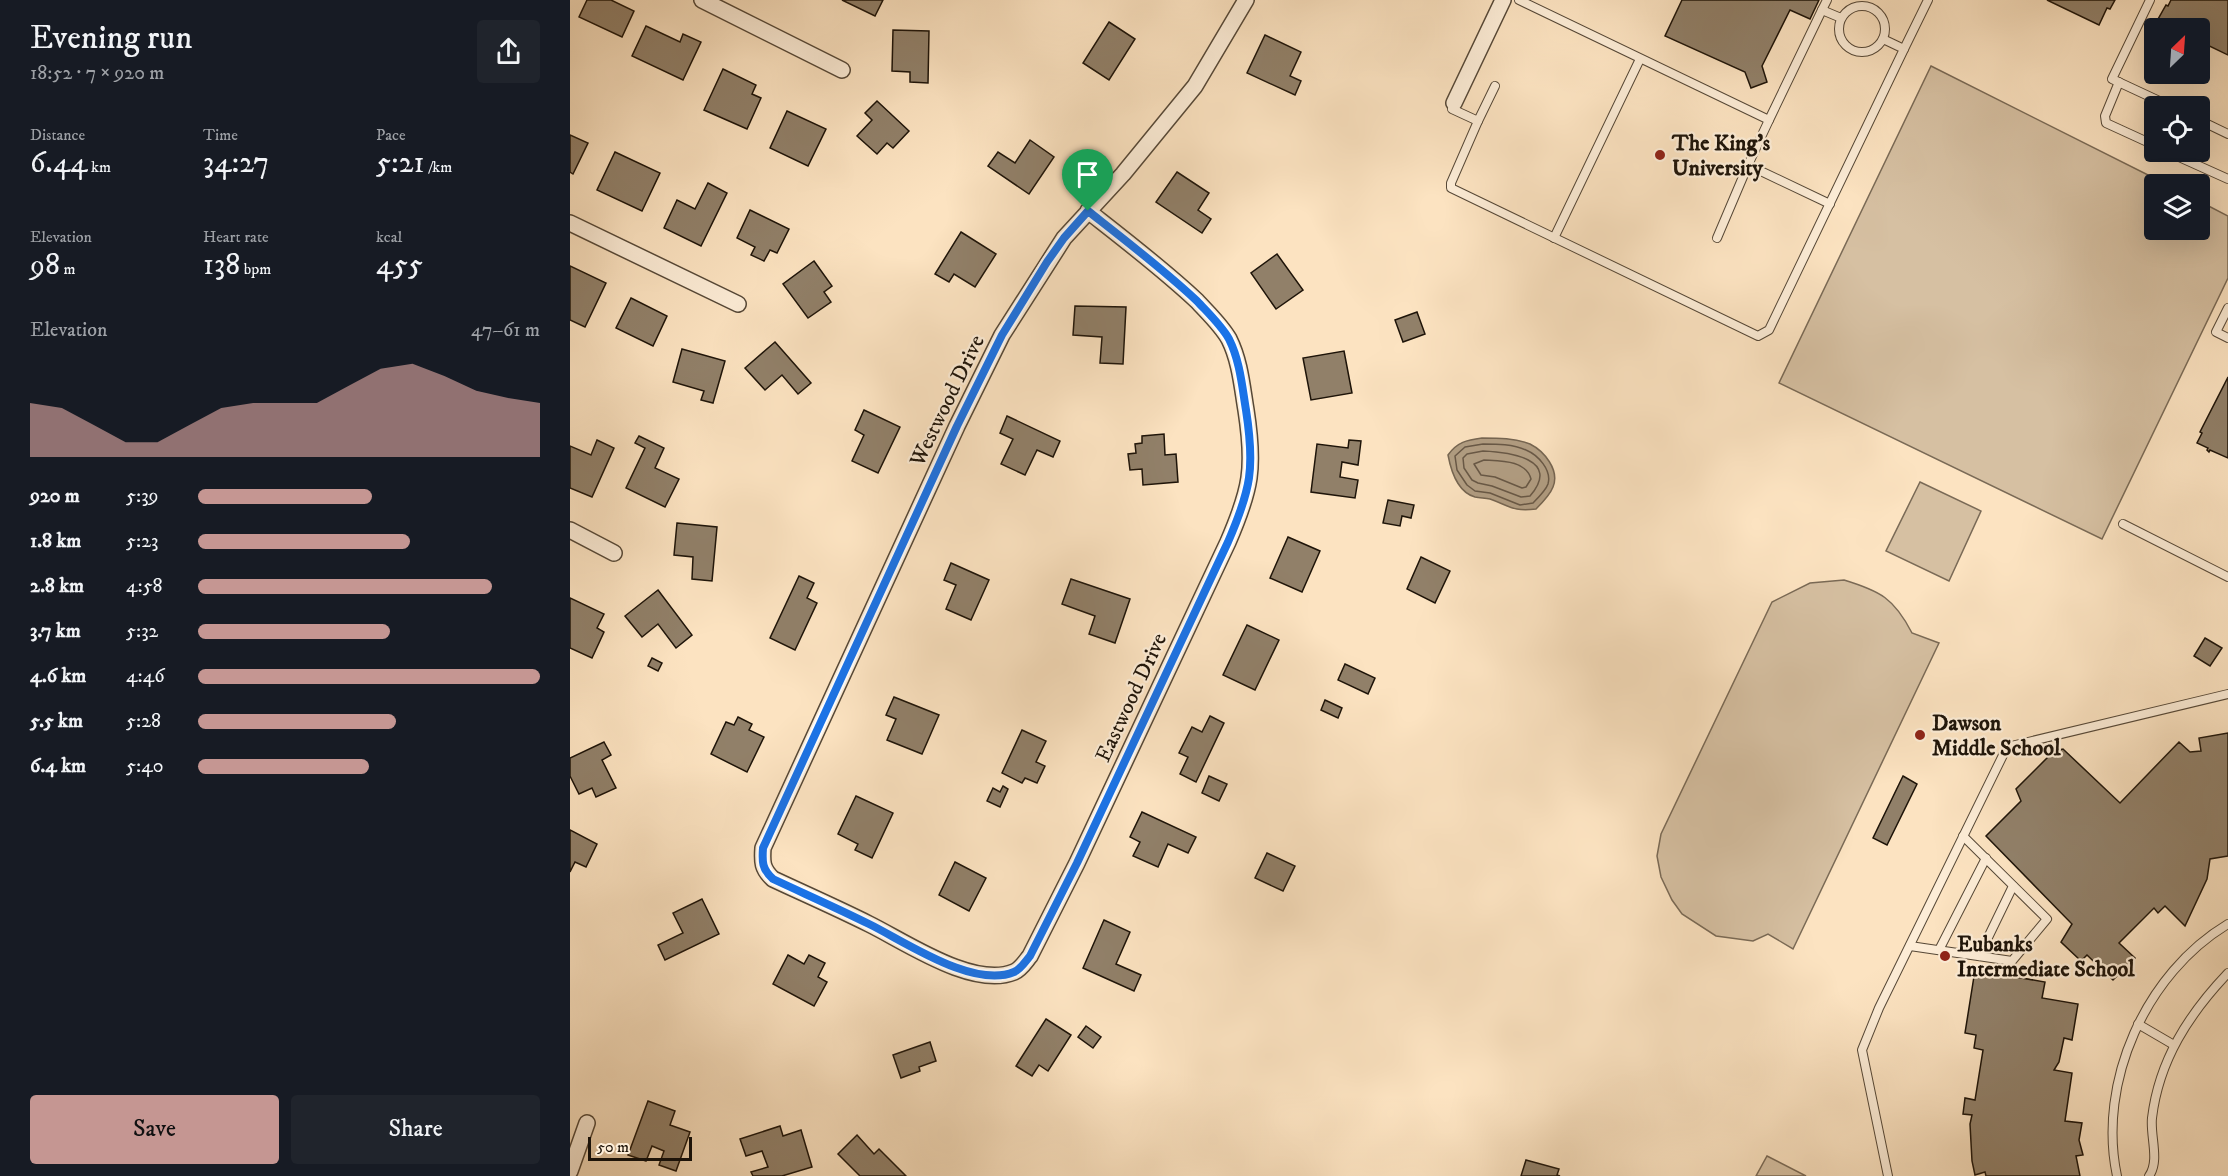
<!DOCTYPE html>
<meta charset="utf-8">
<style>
body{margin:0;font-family:"IM FELL DW Pica",serif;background:#20242c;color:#f1f3f6;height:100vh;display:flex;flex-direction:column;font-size:22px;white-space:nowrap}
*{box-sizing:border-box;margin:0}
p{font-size:20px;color:#9ea1a6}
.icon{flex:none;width:33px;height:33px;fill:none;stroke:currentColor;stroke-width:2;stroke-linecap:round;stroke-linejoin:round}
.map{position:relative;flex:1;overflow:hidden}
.details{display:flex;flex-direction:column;background:#171b24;width:570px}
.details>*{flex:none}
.needle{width:39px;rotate:25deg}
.tools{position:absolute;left:1574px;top:18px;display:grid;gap:12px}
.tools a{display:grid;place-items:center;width:66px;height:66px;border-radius:6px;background:#171b24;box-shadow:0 6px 24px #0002;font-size:30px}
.scale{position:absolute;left:18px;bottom:15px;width:104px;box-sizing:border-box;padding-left:6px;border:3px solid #1e1409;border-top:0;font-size:16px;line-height:21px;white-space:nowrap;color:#1e1409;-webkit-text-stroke:4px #fdedd7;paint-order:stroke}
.pin{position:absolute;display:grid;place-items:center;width:51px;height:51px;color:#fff;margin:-62px -26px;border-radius:50% 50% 50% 0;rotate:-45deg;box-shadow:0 0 6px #0007}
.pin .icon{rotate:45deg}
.round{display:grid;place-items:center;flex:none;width:63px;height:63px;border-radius:6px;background:#20242c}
.overview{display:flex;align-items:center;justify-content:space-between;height:102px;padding:0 30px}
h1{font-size:33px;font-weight:600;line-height:45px}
.metrics{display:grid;grid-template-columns:repeat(3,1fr);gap:9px;height:102px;padding:6px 30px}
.metrics div{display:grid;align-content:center}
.metrics b{font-size:30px;font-weight:600}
.metrics small{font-size:16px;font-weight:400}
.metrics p{font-size:16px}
.chart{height:168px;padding:12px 30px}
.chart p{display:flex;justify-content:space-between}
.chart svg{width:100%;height:108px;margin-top:6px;fill:#c59692;opacity:.7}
.primary-button{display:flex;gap:12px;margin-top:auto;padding:12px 30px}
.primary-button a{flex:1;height:69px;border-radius:6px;background:#c59692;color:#111;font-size:24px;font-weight:600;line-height:69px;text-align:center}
.primary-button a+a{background:#20242c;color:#f1f3f6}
ul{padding:0 30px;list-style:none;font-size:20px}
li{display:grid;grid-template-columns:96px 72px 1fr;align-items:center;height:45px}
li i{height:15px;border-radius:8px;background:#c59692}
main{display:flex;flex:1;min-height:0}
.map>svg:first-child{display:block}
</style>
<main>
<section class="details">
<div class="overview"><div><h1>Evening run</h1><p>18:52 · 7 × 920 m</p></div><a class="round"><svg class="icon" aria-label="share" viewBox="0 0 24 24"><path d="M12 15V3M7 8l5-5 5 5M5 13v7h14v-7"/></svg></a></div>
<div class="metrics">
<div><p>Distance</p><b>6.44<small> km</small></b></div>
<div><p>Time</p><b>34:27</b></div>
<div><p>Pace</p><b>5:21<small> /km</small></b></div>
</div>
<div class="metrics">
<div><p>Elevation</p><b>98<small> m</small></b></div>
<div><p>Heart rate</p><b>138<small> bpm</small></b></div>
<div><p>kcal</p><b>455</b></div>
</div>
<div class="chart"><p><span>Elevation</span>47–61 m</p>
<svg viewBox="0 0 160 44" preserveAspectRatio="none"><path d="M0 44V22L10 24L20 31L30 38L40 38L50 31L60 24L70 22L80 22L90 22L100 15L110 8L120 6L130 11L140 17L150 20L160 22V44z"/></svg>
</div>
<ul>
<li><b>920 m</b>5:39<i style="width:51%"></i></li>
<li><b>1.8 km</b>5:23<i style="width:62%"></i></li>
<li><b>2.8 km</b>4:58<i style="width:86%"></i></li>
<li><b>3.7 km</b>5:32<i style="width:56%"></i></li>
<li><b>4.6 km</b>4:46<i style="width:100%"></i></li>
<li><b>5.5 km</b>5:28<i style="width:58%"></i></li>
<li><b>6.4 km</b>5:40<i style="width:50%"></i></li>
</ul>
<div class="primary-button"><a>Save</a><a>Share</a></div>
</section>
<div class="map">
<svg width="1658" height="1176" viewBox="0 0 1658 1176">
<rect width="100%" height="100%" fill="#fce3c1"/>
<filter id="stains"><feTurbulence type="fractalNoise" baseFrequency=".00333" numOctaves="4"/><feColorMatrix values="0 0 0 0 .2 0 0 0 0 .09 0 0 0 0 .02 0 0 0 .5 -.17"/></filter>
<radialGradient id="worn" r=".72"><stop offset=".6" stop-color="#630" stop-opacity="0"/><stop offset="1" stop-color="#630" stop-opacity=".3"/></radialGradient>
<g fill="#d6c0a2" stroke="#7a6a56" stroke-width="1.5">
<path d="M1361,66L1596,184H1584V230H1629V201L1658,216V278L1532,539L1209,383Z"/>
<path d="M1350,482L1411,511L1379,581L1316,551Z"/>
<path d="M1274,580C1310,591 1324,598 1342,633L1369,643L1223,949L1198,934L1183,941L1146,936L1112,914L1102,900L1091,877L1087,856L1091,834L1202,602L1240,583Z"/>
<path d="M1197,1156L1236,1176H1186Z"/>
</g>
<path fill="#b19d82" stroke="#766652" stroke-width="1.5" d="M912,438C928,438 945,438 960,444C974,451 990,470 983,487C980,495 972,503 966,509C943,512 940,506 920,499C915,498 910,498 905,497C887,492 881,471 878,455C887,442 897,440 912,438Z"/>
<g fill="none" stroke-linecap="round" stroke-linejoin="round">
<g stroke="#685846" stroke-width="1.5">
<path d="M913,444C927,444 943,444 956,450C968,455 982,470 978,484C976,490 968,498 963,503L950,505L920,493L905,491L897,485L887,470L885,456L895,447Z"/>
<path d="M913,451C939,452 992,459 960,496L951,497L922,486L908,483L902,480L894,468L893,458L897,454Z"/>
<path d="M914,460C930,461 956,460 961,479L956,487L952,488L925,477L911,475L904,464Z"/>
</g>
</g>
<g fill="#918069" stroke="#1e1409" stroke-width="1.5">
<path d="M17,0H41L64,11L52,37L9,17Z"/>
<path d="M272,0H313L305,16Z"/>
<path d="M1112,0H1249L1240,19L1220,10L1192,66L1197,82L1181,88L1175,72L1095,36Z"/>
<path d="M1477,0H1545L1540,9L1537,8L1529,25Z"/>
<path d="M1601,0H1658V55L1629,41V28H1603L1587,21L1596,5L1598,6Z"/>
<path d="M539,22L565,39L539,80L513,63Z"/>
<path d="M76,26L110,42L113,34L131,42L113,80L62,56Z"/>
<path d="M323,30L359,31L358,83L340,82V72L322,71Z"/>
<path d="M695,35L731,52L720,76L731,81L725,95L677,73Z"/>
<path d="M153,69L186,85L182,94L191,98L177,129L134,110Z"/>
<path d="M307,101L339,131L323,148L317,143L307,154L287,136L302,120L295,113Z"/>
<path d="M217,111L256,129L238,166L200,148Z"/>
<path d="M0,135L18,143L3,174L0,172Z"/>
<path d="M460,140L484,157L459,194L418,166L428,152L445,163Z"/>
<path d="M45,152L90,173L72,211L27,190Z"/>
<path d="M607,172L639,193L628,210L641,219L632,233L586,202Z"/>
<path d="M138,183L157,193L131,246L94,228L107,200L125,209Z"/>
<path d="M180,210L219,229L207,253L200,250L194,261L181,255L185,247L167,238Z"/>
<path d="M391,232L426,254L405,287L384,274L379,282L365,274Z"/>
<path d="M707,254L733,290L706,309L681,273Z"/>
<path d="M244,261L262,286L254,292L261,302L238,318L213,284Z"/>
<path d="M0,266L36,283L15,327L0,320Z"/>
<path d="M61,298L97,316L83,346L46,328Z"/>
<path d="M505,306L556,307L553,364L530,363L532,337L503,335Z"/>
<path d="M847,312L855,334L833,342L825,320Z"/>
<path d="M205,342L241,383L228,394L212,375L195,390L175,368Z"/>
<path d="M112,349L155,361L143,403L131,400L134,391L103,382Z"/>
<path d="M774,351L782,393L741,400L733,358Z"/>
<path d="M1658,377V458L1640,450L1639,452L1637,450L1638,448L1627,443L1632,433L1630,432Z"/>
<path d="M294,410L330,427L308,473L282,461L294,435L285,430Z"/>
<path d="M437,416L490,441L483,457L467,450L455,475L431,464L443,439L430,433Z"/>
<path d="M594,434L595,455L606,454L608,482L573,485L572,469L560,470L558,454L566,453L565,444L572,443V436Z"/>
<path d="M69,436L94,448L85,468L109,479L95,507L56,488L75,448L65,443Z"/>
<path d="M27,440L44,448L22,497L0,488V446L21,455Z"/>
<path d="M779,440L791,441L788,465L772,462L770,477L788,480L785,498L741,492L747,444L778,448Z"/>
<path d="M818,500L844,505L841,518L832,516L830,526L813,523Z"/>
<path d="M107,523L147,527L142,581L122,579L123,557L104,555Z"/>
<path d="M718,537L750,551L732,592L700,578Z"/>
<path d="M851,557L880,571L865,603L837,589Z"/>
<path d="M381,563L419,580L401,620L376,609L386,585L374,580Z"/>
<path d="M229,576L244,583L237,598L247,603L225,650L200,638Z"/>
<path d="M501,579L560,599L545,643L519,634L525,616L492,604Z"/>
<path d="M88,590L122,635L106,648L88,624L72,637L55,616Z"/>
<path d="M0,598L34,614L27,628L34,632L22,658L0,648Z"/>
<path d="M677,625L709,640L685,690L653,675Z"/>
<path d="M1635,638L1652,648L1640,666L1624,656Z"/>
<path d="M82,658L92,663L88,671L78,666Z"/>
<path d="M775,664L805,678L798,694L768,680Z"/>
<path d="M324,697L369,715L352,754L317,740L326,719L316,715Z"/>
<path d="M755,700L772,708L768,718L751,710Z"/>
<path d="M640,716L654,723L626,782L610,774L618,757L609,753L622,727L632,732Z"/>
<path d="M168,717L182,724L179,730L194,737L177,772L141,754L156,722L164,725Z"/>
<path d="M452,730L476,741L466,762L475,766L467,783L455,778L452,783L432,773Z"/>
<path d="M1658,733V856L1640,859L1637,879L1615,926L1595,906L1588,913L1584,908L1549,943L1565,958L1543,980L1517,955L1511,961L1491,942L1502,924L1416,836L1451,801L1446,789L1484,751L1493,749L1550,803L1609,742L1620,752L1631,751L1629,738Z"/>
<path d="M34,742L41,755L32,760L46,788L26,797L22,788L9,794L0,776V758Z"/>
<path d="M639,776L657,784L649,801L632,793Z"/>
<path d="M1333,776L1347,784L1317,845L1303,838Z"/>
<path d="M433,786L438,789L430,807L417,801L423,788L430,792Z"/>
<path d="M286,796L323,813L302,858L285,850L288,844L268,834Z"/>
<path d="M572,812L626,837L618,853L598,844L588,867L563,856L570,842L560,837Z"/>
<path d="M0,830L27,844L16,867L5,862L0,872Z"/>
<path d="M697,853L725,866L713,891L685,878Z"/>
<path d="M385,862L416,878L399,911L369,895Z"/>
<path d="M132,899L149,934L95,960L88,945L113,933L103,913Z"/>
<path d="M534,920L560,932L546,964L571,975L564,991L513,968Z"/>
<path d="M218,955L234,964L239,955L255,963L248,977L257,982L244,1006L203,984Z"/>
<path d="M1405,970L1475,982L1472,998L1508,1004L1502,1040L1494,1038L1489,1062L1484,1070L1502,1073L1495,1121L1512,1123L1509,1140L1513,1155L1506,1156L1510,1176H1416L1415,1172L1405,1175L1402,1161L1400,1124L1402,1115L1393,1114L1395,1098L1405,1100L1413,1050L1404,1048L1406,1035L1395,1033Z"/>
<path d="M476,1019L501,1035L478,1071L469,1065L462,1076L446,1066Z"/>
<path d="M516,1026L531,1037L523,1048L508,1037Z"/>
<path d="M360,1042L366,1061L349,1067L350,1071L331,1078L323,1055Z"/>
<path d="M78,1101L105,1111L100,1125L120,1132L106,1171L89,1165L94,1151L82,1146L76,1161L58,1155Z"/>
<path d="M210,1126L213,1136L231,1130L242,1167L212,1176H183L181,1172L198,1167L192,1151L176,1156L170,1139Z"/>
<path d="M287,1135L304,1154L309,1149L336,1176H290L268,1154Z"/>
<path d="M956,1160L989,1169L987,1175L990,1176H951Z"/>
</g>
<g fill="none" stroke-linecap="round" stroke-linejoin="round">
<defs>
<g id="lane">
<path d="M949,0L1199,120L1252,10L1271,18"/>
<path d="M1580,0L1542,79L1600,106"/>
<circle cx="1292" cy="29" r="23"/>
<path d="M1252,10L1257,0"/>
<path d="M1334,49L1358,0"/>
<path d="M1549,82L1535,116L1536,123L1584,145"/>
<path d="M884,105L882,109L908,121L881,183V188L1188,336L1199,330L1334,49L1313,39"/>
<path d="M1199,120L1178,165L1260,204"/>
<path d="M1629,120L1658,134"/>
<path d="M908,121L925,86"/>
<path d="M1598,152L1658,179"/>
<path d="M984,238L1070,59"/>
<path d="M1147,238L1178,165"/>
<path d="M1658,308L1646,332L1658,338"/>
<path d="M1553,524L1658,577"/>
<path d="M1340,946L1442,961L1477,919L1393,836"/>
<path d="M1369,950L1416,858"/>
<path d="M1409,956L1443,886"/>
<path d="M1568,1024L1604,1045"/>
<path d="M1318,1176L1292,1050L1309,1008L1437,747L1658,694"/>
<path d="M1547,1176C1527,1082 1576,973 1658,924"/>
<path d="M1579,1176C1590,1161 1580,1136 1582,1118C1589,1060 1619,1014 1658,973"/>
</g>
<g id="street">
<path d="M132,0L272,70"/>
<path d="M884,103L933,0"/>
<path d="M518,211C555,240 593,269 627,301C638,313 651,325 659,339C670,361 672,386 676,410C685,468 681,489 658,542L507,863L460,956C455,962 451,969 444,972C403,989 334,941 299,924C267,908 235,894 203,879C192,869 192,862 193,848L387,426L432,335L494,238L553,174L625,86L676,0"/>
<path d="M0,223L168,304"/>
<path d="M0,530L44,553"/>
<path d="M0,1171L17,1123"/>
</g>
</defs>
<use href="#lane" stroke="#564837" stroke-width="10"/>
<use href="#street" stroke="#564837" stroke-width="18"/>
<use href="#lane" stroke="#fdedd7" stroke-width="8"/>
<use href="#street" stroke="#fdedd7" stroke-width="15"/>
</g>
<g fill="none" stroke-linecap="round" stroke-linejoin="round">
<defs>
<path id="route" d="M518,211C555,240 593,269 627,301C638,313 651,325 659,339C670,361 672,386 676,410C685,468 681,489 658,542L507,863L460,956C455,962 451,969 444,972C403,989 334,941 299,924C267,908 235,894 203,879C192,869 192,862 193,848L387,426L432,335L477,262L494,238Z"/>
</defs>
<use href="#route" stroke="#fff" stroke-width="12"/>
<use href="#route" stroke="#1a73e8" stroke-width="8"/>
</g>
<g fill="#8f2418" stroke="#fdedd7" stroke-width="2">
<circle cx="1090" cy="155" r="6"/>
<circle cx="1350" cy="735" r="6"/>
<circle cx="1375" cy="956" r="6"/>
</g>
<g text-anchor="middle" stroke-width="4.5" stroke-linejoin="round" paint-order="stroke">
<g font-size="22" font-weight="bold" fill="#1e1409" stroke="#fdedd7" text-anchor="start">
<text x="1102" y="150">The King’s<tspan x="1102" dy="25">University</tspan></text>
<text x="1362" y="730">Dawson<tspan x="1362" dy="25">Middle School</tspan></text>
<text x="1387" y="951">Eubanks<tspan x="1387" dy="25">Intermediate School</tspan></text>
</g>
<g font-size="22" fill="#1e1409" stroke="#fdedd7">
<text transform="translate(376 400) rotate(-64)" y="8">Westwood Drive</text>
<text transform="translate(560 697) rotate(-65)" y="8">Eastwood Drive</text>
</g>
</g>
<rect width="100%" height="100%" filter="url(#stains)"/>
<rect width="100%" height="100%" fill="url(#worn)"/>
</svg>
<div class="tools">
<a><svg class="needle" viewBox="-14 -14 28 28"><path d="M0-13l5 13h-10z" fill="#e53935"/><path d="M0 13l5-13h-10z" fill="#9ea1a6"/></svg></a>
<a><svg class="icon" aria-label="locate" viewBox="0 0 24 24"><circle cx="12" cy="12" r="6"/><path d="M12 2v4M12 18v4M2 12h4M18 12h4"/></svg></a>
<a><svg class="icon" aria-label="layers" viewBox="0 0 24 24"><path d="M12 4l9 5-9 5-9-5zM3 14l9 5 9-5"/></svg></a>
</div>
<div class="scale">50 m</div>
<div class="pin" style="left:518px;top:211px;background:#1e9e55"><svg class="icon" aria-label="arrive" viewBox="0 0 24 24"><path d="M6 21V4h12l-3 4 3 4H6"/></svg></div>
</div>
</main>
